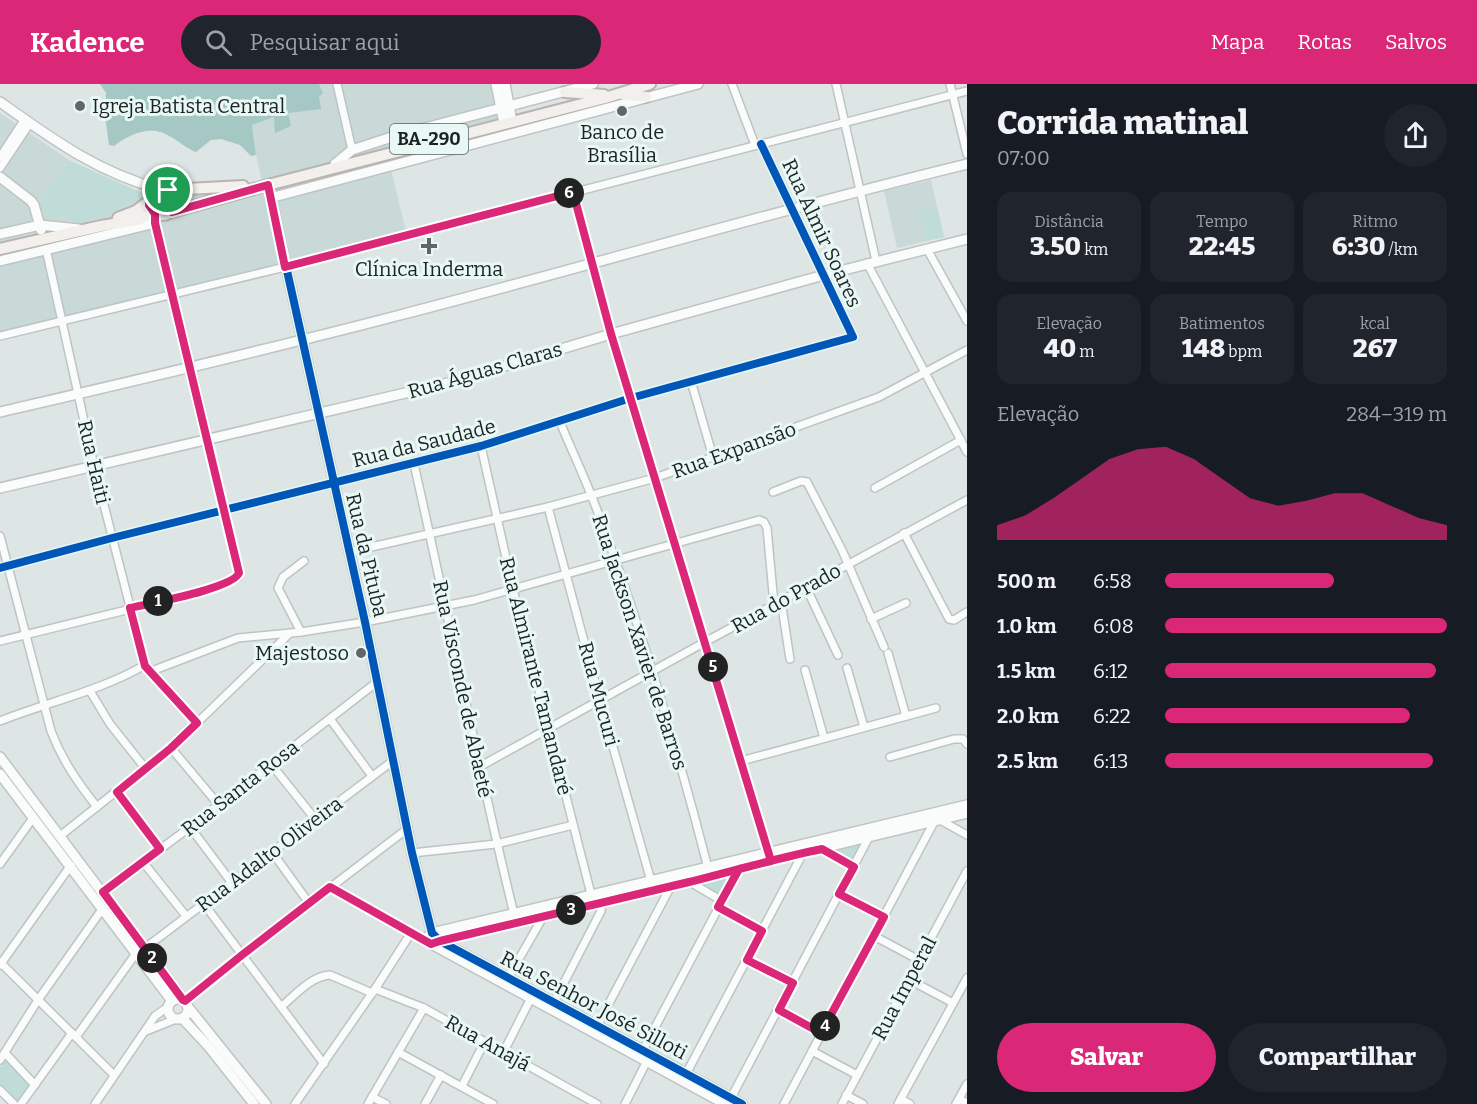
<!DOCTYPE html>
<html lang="pt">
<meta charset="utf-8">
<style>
body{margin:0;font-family:Bitter,serif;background:#20242c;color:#f1f3f6;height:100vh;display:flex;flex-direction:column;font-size:22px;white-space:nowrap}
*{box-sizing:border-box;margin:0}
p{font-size:20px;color:#9ea1a6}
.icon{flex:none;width:33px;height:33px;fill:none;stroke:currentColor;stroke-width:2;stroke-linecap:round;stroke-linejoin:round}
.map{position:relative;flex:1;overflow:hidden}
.side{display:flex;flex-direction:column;background:#171b24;width:510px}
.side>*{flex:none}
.pin{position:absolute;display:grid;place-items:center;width:51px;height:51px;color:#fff;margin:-26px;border:3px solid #fff;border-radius:50%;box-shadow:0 2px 6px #0007}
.km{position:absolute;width:30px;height:30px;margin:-15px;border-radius:50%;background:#222;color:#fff;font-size:16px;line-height:30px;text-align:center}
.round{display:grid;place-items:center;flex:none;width:63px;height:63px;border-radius:32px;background:#20242c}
.head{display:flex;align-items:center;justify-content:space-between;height:102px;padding:0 30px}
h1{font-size:33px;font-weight:800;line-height:45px}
.stats{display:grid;grid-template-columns:repeat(3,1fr);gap:9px;height:102px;padding:6px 30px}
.stats div{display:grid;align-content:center;border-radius:15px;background:#20242c;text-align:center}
.stats b{font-size:26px;font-weight:800}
.stats small{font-size:16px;font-weight:400}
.stats p{font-size:16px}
.chart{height:168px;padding:12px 30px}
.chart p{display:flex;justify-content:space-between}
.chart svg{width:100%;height:108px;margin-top:6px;fill:#db2777;opacity:.7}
.primary-button{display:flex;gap:12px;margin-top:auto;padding:12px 30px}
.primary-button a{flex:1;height:69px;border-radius:36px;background:#db2777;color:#fff;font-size:24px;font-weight:800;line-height:69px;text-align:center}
.primary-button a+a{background:#20242c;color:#f1f3f6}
ul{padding:0 30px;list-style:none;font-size:20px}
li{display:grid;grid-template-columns:96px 72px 1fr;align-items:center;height:45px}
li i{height:15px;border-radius:8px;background:#db2777}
header{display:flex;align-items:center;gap:36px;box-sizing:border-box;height:84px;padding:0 30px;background:#db2777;color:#fff}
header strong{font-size:28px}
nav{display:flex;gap:33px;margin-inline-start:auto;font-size:21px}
.search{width:420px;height:54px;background:#20242c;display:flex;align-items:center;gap:15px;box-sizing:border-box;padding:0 21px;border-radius:33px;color:#9ea1a6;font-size:22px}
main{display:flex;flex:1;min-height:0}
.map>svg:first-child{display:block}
</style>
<header>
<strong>Kadence</strong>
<div class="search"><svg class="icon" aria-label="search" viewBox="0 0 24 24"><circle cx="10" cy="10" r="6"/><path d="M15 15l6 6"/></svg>Pesquisar aqui</div>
<nav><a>Mapa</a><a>Rotas</a><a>Salvos</a></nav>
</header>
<main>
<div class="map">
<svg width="967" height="1020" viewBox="0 0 967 1020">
<rect width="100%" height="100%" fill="#dee6e5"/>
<g fill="#c9d9d7">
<path d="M319,0H500L508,37L388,73L408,155L282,181L0,252V29L69,76L42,112L59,131L73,139L141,117L142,109L264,108L256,71L252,41L275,33V49L288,29L323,9Z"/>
<path d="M931,96L944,153L897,164L884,107Z"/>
</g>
<g fill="#c0dcd8">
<path d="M69,76L142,109L141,116L134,124L80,139H73L59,131L49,134L41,123L42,112Z"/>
<path d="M233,106L177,124L178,117L174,108Z"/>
<circle cx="162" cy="118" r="12"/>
<path d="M937,123L944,153L926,157L919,127Z"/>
<path d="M863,759L853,779L833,766Z"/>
<path d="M733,790L720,812L699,799Z"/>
<path d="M6,976L30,1000L16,1018L0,1002V983Z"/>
</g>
<path fill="#a5c8c4" d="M100,0H319L323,9L319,13L321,25L288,29L291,42L275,49L274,33L252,41L256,71L251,72L240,61L221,55L211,56L196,68C187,65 180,58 171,53C152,40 131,49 114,62L109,61L105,32L106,9Z"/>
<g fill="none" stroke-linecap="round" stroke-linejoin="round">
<defs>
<g id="street">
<path d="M337,0L352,66"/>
<path d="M732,0L755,61"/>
<path d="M836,0L876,177"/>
<path d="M950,0L967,70"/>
<path d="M0,73L25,35"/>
<path d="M0,84L30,39"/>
<path d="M573,108L611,250L770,773"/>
<path d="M46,165L94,382L145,581L197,639"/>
<path d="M927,165L967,237"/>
<path d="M867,179L967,368"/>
<path d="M0,252L285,183L967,7"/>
<path d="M691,297L713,373"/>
<path d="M560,338C572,367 586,396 597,426C641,543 677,663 708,784"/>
<path d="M481,362L513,505L592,814"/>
<path d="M414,380C448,530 477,680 514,830"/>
<path d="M875,404L961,356"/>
<path d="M773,408L801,397L807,398L842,466L884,563"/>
<path d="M548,423L600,617L651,797"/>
<path d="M904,449L949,535L954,536L967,528"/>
<path d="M0,452L51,647C62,676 78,699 97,723"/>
<path d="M349,468L548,423L655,394L879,313L967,266"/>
<path d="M0,484L112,454L481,362L631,314L853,253L761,60"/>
<path d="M806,503L838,571"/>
<path d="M781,517L790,575"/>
<path d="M871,535L906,519"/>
<path d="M301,548L278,504L283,493L304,477"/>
<path d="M0,557L208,506L238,493V484L207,355"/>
<path d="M888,569L906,632"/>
<path d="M847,584L864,643"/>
<path d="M805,586L824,654"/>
<path d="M149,588L238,554L301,548L365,538L474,516L759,436L764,438L767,444L774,520"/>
<path d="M90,607L110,640L145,684"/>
<path d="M330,635L372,692"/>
<path d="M0,637C48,618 100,607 145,581"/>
<path d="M171,664L218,720"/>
<path d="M890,673L954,655H963L967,660"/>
<path d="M741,677L936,624"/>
<path d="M271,680L315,735"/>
<path d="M479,683L705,558L967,416"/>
<path d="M117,708L161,765"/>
<path d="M940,736L967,751"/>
<path d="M190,743L232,799"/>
<path d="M60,752L171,664L289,550"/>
<path d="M822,765L854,783"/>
<path d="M272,768L309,819"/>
<path d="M412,769L496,760L573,741"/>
<path d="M143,778L186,832"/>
<path d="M0,780L33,734"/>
<path d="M690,798L722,817"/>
<path d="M330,803L424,856"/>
<path d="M103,808L190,743L377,598"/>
<path d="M839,810L884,833"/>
<path d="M204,820L324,980"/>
<path d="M718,823L762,847"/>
<path d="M874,852L919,876"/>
<path d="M145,864L394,676"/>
<path d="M748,876L793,899"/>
<path d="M0,878L114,991"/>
<path d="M0,881L71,781"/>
<path d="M508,894L543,833"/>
<path d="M908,895L953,919"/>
<path d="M375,905L424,924L597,1020"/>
<path d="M185,917L242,871L407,745"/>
<path d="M554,918L601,827L603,815"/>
<path d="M281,923C295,911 311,892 330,891L372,909"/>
<path d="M779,926L821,949"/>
<path d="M597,942L671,802"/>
<path d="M146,947L176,935"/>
<path d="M76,953L137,868"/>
<path d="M643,966L739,785"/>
<path d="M812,967L857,991"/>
<path d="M398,968L493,1020"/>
<path d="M5,969L35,1001"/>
<path d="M503,969L531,914"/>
<path d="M0,976L38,916L103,824"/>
<path d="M685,992L803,769"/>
<path d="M462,1002L484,959"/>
<path d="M0,1006L14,1020"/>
<path d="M846,1011L863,1020"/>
<path d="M372,1013L386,1020"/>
<path d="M731,1014L869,753"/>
<path d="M901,1015L910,1020"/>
<path d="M959,1015L967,1019"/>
<path d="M21,1020L72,949"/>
<path d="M95,1020L155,932L168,923"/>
<path d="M295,1020L375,905L411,849"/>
<path d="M368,1020L424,924"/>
<path d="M425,1020L441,991"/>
<path d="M625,1020L647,977"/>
<path d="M784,1020L934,738"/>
<path d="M842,1020L967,787"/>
<path d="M898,1020L967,894"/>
<path d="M956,1020L967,1000"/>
</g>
<g id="secondary">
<path d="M496,0L504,39"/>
<path d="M505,0L512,37"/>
<path d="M0,18C51,54 98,89 160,105"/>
<path d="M335,80L352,66L398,51L593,0"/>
<path d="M0,93L31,117L34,121L41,146"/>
<path d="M268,101L365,538L412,769L432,849L440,857L742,1020"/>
<path d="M270,114L698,0"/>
<path d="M155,130V139L207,355"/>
<path d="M0,150L40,141L79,145"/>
<path d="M0,177L155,139"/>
<path d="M0,328C133,297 267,266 400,231C589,182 777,126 967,80"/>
<path d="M0,404L448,299L611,250L824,191L967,155"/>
<path d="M0,673L183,916"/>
<path d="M0,690L172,917"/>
<path d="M439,857L967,729"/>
<circle cx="178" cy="925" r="10"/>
<path d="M188,923L266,1020"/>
<path d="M182,934L209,963L254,1020"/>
<path d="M725,1020L424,856L432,849L967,721"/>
</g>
<g id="primary">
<path d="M565,8L604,11"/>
<path d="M622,10L646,13"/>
<path d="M431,60L455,64"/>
<circle cx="162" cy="118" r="13"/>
<path d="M168,106L243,102"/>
<path d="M172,128L268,101L605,14L650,0"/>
<path d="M118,134L136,127L149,117"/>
<path d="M0,165L101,142L138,136L153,128"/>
</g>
</defs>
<use href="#street" stroke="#bec4c3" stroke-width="10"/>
<use href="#secondary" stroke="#bec4c3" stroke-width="12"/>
<use href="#primary" stroke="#b9b4af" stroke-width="14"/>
<use href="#street" stroke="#fafbfb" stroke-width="7"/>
<use href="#secondary" stroke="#fafbfb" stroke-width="9"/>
<use href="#primary" stroke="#f3efed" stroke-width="10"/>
<defs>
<g id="cycleway">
<path d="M268,101L365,538L412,769L432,849L440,857L742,1020"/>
<path d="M0,484L112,454L481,362L631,314L853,253L761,60"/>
</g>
</defs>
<use href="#cycleway" stroke="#e8f8f5" stroke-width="11"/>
<use href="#cycleway" stroke="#0057b8" stroke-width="8"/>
</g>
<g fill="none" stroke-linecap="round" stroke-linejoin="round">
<defs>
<path id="route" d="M168,106H155L150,113L149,121L155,130V139L239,489C232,505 150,519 130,524L145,582L197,639L171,664L117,708L160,765L103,808L183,916L185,917L242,871L330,803L431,860L440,857C523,838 606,818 689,798C733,787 777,774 822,765L854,783L839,810L884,833L821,949L779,926L793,899L747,876L762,847L718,823L739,785L771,777L611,250L573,108L285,183L268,101L172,128C177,119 176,112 168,106"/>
</defs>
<use href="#route" stroke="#fff" stroke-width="12"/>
<use href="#route" stroke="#db2777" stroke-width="8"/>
</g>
<g fill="#616766" stroke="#e8f8f5" stroke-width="2">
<circle cx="80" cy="22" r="6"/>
<circle cx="622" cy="27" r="6"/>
<path d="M426 153h6v6h6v6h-6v6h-6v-6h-6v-6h6z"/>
<circle cx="361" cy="569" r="6"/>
</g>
<g text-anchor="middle" stroke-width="6" stroke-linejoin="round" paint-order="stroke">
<rect fill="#e8f8f5" stroke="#5a6261" stroke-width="1.5" x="390" y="40" width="78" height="30" rx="4.5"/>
<g font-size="18" font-weight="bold" fill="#1d2222">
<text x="429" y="61">BA-290</text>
</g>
<g font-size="20" fill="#1d2222" stroke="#e8f8f5">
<text x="92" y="29" text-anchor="start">Igreja Batista Central</text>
<text x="622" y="55">Banco de<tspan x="622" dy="23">Brasília</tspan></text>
<text x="429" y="192">Clínica Inderma</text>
<text x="349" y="576" text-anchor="end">Majestoso</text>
</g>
<g font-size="20" fill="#1d2222" stroke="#e8f8f5">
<text transform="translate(822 149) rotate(65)" y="7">Rua Almir Soares</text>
<text transform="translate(485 286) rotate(-16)" y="7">Rua Águas Claras</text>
<text transform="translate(424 359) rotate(-14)" y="7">Rua da Saudade</text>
<text transform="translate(734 366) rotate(-20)" y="7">Rua Expansão</text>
<text transform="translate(94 378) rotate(77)" y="7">Rua Haiti</text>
<text transform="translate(367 471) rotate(77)" y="7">Rua da Pituba</text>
<text transform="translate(786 514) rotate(-29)" y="7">Rua do Prado</text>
<text transform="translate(640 558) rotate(72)" y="7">Rua Jackson Xavier de Barros</text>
<text transform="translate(536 592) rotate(76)" y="7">Rua Almirante Tamandaré</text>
<text transform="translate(463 605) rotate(78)" y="7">Rua Visconde de Abaeté</text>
<text transform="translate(599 610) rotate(75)" y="7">Rua Mucuri</text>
<text transform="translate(240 704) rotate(-38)" y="7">Rua Santa Rosa</text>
<text transform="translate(269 770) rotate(-37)" y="7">Rua Adalto Oliveira</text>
<text transform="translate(904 904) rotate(-62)" y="7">Rua Imperal</text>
<text transform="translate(594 921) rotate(28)" y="7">Rua Senhor José Silloti</text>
<text transform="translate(488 959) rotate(29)" y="7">Rua Anajá</text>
</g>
</g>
</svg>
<div class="pin" style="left:168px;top:106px;background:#1e9e55"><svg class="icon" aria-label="arrive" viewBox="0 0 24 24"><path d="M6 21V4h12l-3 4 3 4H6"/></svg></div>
<b class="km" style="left:158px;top:517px">1</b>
<b class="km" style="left:152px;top:874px">2</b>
<b class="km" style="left:571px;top:826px">3</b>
<b class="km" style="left:825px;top:942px">4</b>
<b class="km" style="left:713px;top:583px">5</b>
<b class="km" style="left:569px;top:109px">6</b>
</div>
<section class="side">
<div class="head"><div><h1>Corrida matinal</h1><p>07:00</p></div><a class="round"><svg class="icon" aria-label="share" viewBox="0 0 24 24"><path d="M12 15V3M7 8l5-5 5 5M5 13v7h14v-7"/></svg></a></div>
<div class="stats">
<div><p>Distância</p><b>3.50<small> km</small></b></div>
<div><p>Tempo</p><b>22:45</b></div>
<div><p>Ritmo</p><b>6:30<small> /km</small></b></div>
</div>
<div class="stats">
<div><p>Elevação</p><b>40<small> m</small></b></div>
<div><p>Batimentos</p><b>148<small> bpm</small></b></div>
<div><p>kcal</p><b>267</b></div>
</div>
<div class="chart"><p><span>Elevação</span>284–319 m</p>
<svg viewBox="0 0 160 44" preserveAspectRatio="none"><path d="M0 44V38L10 34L20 27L30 19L40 11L50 7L60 6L70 11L80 19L90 27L100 30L110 28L120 25L130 25L140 30L150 35L160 38V44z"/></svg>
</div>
<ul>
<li><b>500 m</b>6:58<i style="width:60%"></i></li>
<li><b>1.0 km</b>6:08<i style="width:100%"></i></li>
<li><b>1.5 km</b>6:12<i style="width:96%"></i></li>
<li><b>2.0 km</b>6:22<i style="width:87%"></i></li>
<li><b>2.5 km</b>6:13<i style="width:95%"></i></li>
</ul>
<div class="primary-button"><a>Salvar</a><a>Compartilhar</a></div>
</section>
</main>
